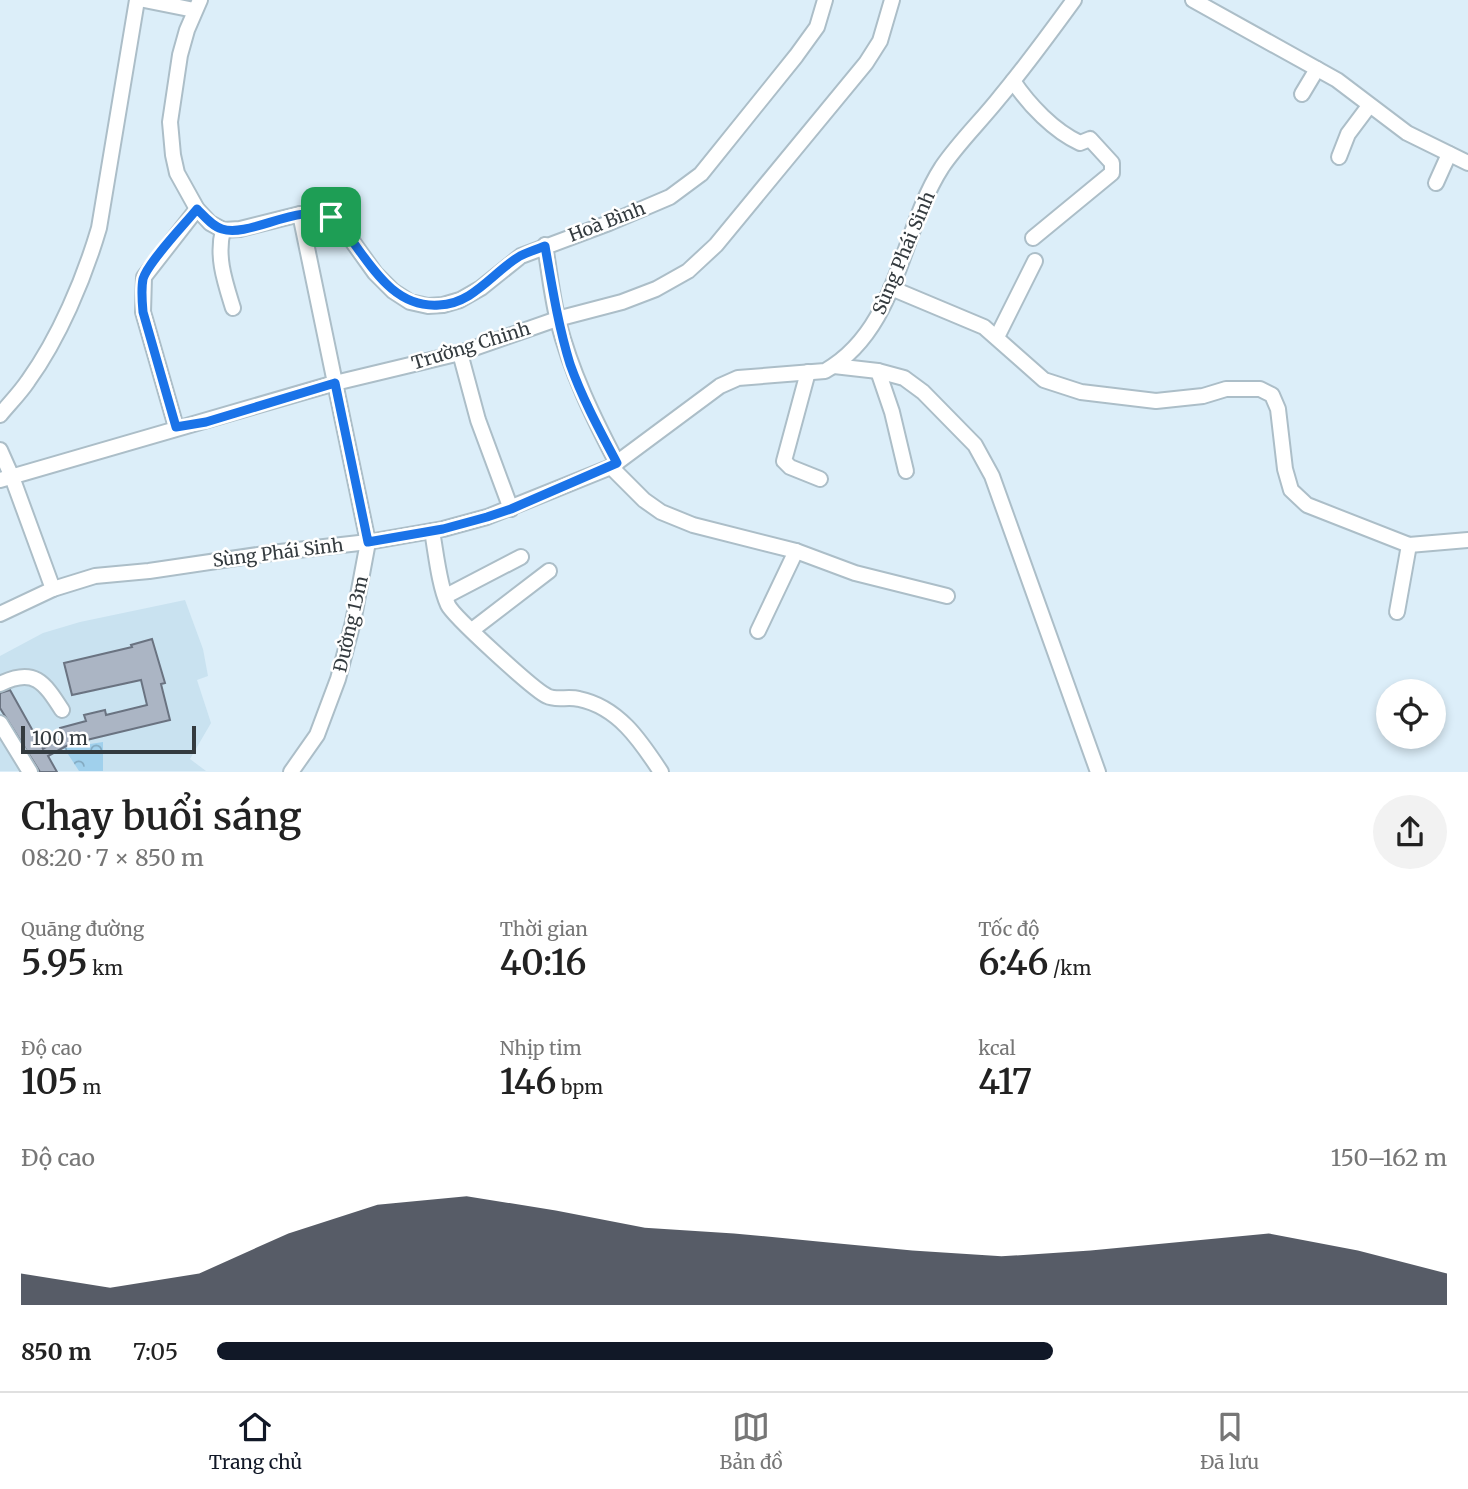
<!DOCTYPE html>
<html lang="vi">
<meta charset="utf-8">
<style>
body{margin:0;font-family:Merriweather,serif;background:#f2f2f2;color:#222;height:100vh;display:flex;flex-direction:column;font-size:26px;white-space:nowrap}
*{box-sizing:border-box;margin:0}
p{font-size:23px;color:#767676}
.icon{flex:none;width:38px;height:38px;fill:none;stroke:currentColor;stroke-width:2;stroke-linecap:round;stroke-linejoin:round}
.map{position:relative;height:772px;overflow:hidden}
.side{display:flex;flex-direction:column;background:#fff;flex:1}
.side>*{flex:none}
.fabs{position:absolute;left:1376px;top:679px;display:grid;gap:14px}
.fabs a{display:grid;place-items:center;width:70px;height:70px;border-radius:50%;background:#fff;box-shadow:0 4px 10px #0003;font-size:35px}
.scale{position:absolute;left:21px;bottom:18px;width:175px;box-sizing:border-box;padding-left:7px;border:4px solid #343b3f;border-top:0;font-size:19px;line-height:24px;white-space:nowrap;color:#343b3f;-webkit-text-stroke:5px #fff;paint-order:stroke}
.pin{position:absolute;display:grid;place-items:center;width:60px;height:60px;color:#fff;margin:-30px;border-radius:14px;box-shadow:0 4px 10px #0006}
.round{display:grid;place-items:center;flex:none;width:74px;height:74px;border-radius:37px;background:#f2f2f2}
.head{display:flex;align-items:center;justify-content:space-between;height:119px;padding:0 21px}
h1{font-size:38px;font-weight:600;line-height:52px}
.stats{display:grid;grid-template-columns:repeat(3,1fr);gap:10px;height:119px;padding:7px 21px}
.stats div{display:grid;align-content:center}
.stats b{font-size:35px;font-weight:600}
.stats small{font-size:19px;font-weight:400}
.stats p{font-size:19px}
.chart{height:196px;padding:14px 21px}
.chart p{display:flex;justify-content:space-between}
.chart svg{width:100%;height:126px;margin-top:7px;fill:#111827;opacity:.7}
ul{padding:0 21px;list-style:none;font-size:23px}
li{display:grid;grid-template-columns:112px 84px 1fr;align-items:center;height:52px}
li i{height:18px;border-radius:9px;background:#111827}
.tabs{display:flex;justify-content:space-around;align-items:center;height:98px;border-top:2px solid #e0e0e0;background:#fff;font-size:19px;color:#767676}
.tabs a{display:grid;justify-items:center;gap:4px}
.tabs .current{color:#111827}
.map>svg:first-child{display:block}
</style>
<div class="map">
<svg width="1468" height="772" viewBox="0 0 1468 772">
<defs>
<pattern id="forest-crowns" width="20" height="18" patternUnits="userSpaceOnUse" patternTransform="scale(1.75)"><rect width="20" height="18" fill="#a0d0ec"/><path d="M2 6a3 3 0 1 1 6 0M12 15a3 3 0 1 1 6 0" fill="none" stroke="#83aac1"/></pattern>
</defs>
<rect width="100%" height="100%" fill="#dceef9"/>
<path fill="#c9e2f0" d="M185,600L203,649L208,676L197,680L211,723L190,759L206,771H0V656L43,633L80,622Z"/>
<path fill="url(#forest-crowns)" d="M103,742V771H79L64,748Z"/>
<path fill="#abb5c4" stroke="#6a7381" stroke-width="2" d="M152,639L165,683L161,684L170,720L70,744L48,756L57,772H40L0,708V693L10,690L43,749L62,738L60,728L86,721L84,715L105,710L106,715L147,705L141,680L72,695L64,663L132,647L131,645Z"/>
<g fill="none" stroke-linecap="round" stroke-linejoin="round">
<defs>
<g id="minor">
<path d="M144,0L194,10"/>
<path d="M200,0L187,30L180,55L170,122L173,155L177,173L197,209L210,223L223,230L240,229L300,214H317L331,217L340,224L375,273L393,291L410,302L428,306L443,305L460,300L481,288L521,256L609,223L670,197L701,174L796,56L817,27L825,0"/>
<path d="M1193,0L1337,80L1407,133L1468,163"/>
<path d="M1013,81C1029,105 1054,131 1080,143L1090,139L1112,163V173L1033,238"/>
<path d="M1302,94L1317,69"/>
<path d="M1339,157L1348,134L1369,106"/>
<path d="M1436,183L1449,154"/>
<path d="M223,230C216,257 225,282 233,308"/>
<path d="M545,245C549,270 552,297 558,321C571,372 593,417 617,463"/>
<path d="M891,288L984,327L1044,380L1081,392L1156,401L1203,396L1226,389H1260L1272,395L1278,409L1285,469L1291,490L1307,505L1409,545L1468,540"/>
<path d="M997,337L1035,261"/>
<path d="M460,353L478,420L511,509"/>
<path d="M834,366L878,371L904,378L923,392L975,445L992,476L1098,772"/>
<path d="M878,371L892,412L906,471"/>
<path d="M808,372L784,461L790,467L820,479"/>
<path d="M0,415C9,404 20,393 28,381C59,338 84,279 99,228L137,0"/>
<path d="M176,427L143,312L144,277L197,209"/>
<path d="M0,450L12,477L53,589"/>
<path d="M611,467L644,500L661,512L693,525L796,551L855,573L947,596"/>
<path d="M0,480L335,383L460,353L557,319L622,302L656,289L688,271L716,245L866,63L880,41L892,0"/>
<path d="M432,531C436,553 439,585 448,605C453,616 534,690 547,696C556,701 568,696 579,699C618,707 640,740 661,772"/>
<path d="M446,596L521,557"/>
<path d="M1397,612L1409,545"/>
<path d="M0,614L53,589L95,576L149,571L271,553L368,542L443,529L487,517L611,467L720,386L738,378L825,371C899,329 900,232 942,167C959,142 981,121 1000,97C1026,66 1050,33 1074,0"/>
<path d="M472,630L549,571"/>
<path d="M758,631L796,551"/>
<path d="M0,684C34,667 44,682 62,710"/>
<path d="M0,723L30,772"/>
<path d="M291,772L317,735L338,679L353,622L368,542L300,214"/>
</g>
</defs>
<use href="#minor" stroke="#acbec8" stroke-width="18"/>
<use href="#minor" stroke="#fff" stroke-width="14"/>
</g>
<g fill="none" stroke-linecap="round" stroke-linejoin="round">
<defs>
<path id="route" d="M197,209C204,216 212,226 222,229C250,238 301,201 332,218C342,223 347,233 353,242C375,272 397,308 439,305C473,304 493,272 520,256C528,252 537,249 545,246C552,286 558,325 570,364C582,398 600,431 617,463L511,509L487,517L443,529L368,542L335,383L206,422L176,427L143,312C142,301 141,289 143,279C148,262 185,224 197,209Z"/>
</defs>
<use href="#route" stroke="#fff" stroke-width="14"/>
<use href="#route" stroke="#1a73e8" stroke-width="9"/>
</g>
<g text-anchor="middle" stroke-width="5" stroke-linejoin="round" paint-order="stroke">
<g font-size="18" fill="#343b3f" stroke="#fff">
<text transform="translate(607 222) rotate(-21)" y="6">Hoà Bình</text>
<text transform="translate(904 253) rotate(-67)" y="6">Sùng Phái Sinh</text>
<text transform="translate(471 346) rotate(-17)" y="6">Trường Chinh</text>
<text transform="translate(278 553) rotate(-7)" y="6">Sùng Phái Sinh</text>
<text transform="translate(351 624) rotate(-77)" y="6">Đường 13m</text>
</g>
</g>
</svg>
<div class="fabs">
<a><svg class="icon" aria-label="locate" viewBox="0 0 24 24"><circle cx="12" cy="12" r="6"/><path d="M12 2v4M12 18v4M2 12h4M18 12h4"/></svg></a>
</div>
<div class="scale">100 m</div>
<div class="pin" style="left:331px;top:217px;background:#1e9e55"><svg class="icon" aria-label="arrive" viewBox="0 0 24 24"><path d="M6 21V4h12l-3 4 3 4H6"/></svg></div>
</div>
<section class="side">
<div class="head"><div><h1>Chạy buổi sáng</h1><p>08:20 · 7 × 850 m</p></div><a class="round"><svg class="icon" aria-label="share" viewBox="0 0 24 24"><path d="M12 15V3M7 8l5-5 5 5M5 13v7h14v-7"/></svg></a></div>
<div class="stats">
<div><p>Quãng đường</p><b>5.95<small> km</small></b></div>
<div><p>Thời gian</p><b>40:16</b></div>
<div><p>Tốc độ</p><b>6:46<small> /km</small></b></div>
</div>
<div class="stats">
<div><p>Độ cao</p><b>105<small> m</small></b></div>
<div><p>Nhịp tim</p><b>146<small> bpm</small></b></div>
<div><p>kcal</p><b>417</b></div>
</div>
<div class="chart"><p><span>Độ cao</span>150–162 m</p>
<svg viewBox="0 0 160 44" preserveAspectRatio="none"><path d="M0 44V33L10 38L20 33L30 19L40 9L50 6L60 11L70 17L80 19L90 22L100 25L110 27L120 25L130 22L140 19L150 25L160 33V44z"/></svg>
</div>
<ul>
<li><b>850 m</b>7:05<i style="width:68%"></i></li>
</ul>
</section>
<nav class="tabs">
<a class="current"><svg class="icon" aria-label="home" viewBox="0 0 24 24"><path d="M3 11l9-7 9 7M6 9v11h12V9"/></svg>Trang chủ</a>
<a><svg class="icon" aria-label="map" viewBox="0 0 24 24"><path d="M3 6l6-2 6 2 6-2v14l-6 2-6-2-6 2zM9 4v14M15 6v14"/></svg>Bản đồ</a>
<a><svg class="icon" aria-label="saved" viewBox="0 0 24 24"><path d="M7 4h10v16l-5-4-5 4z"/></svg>Đã lưu</a>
</nav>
